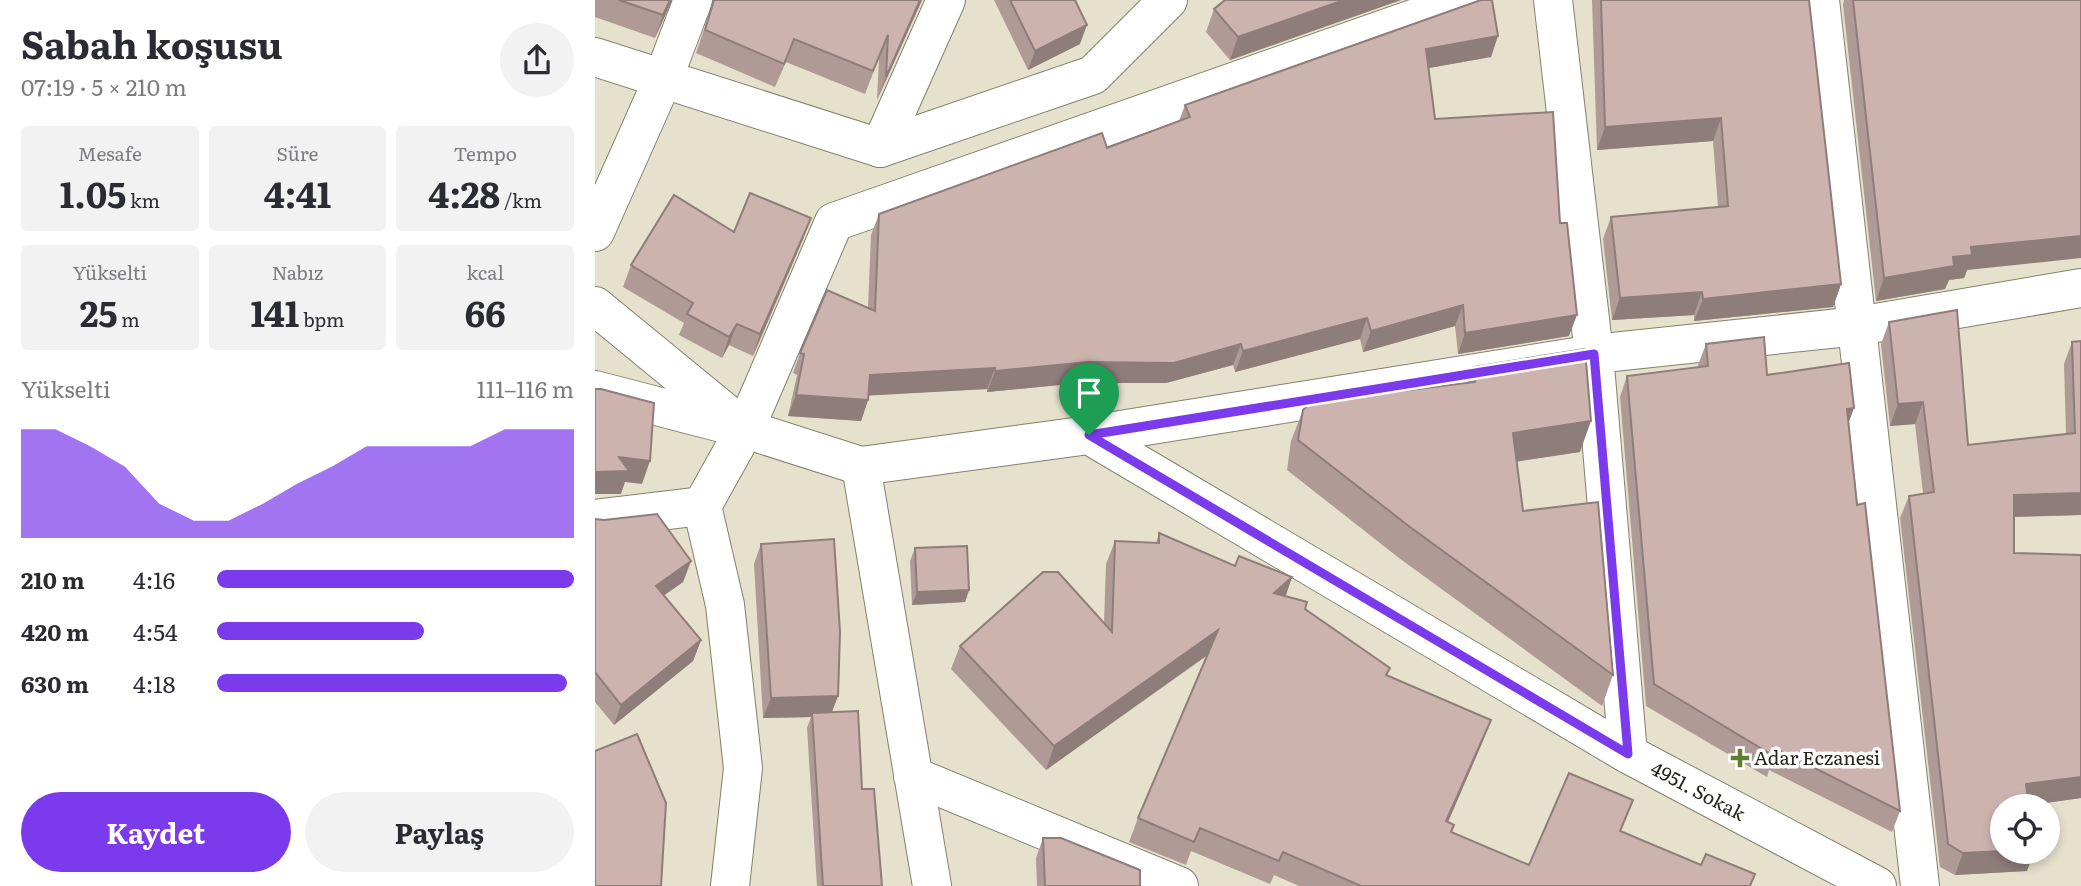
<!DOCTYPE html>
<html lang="tr">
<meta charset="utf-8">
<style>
body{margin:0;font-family:Literata,serif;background:#f2f2f3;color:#2b2b33;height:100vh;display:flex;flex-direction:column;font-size:26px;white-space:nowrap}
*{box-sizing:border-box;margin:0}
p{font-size:23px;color:#7c7c81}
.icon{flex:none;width:38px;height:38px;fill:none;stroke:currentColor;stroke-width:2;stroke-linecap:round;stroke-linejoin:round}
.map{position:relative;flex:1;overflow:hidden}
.drawer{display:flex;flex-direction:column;background:#fff;width:595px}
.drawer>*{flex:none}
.controls{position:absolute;left:1395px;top:794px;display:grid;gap:14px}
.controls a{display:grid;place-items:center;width:70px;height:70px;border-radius:50%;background:#fff;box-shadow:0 4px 10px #0003;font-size:35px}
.pin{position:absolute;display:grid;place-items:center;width:60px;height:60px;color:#fff;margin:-72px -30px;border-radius:50% 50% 50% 0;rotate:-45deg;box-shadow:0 0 7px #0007}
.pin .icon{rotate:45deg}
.round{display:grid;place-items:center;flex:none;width:74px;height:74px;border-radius:37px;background:#f2f2f3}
.headline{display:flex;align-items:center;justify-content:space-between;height:119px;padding:0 21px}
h1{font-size:38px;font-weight:700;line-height:52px}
.figures{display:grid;grid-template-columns:repeat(3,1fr);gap:10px;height:119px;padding:7px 21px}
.figures div{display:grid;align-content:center;border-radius:7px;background:#f2f2f3;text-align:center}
.figures b{font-size:35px;font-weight:700}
.figures small{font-size:19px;font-weight:400}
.figures p{font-size:19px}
.chart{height:196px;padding:14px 21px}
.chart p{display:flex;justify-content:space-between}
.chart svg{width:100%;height:126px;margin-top:7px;fill:#7c3aed;opacity:.7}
.button{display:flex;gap:14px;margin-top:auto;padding:14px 21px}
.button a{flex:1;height:80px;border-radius:42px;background:#7c3aed;color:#fff;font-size:28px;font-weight:700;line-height:80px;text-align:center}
.button a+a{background:#f2f2f3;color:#2b2b33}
ul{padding:0 21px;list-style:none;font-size:23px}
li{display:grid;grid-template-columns:112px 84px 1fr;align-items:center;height:52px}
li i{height:18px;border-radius:9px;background:#7c3aed}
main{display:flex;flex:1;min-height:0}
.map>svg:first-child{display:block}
</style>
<main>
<section class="drawer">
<div class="headline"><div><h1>Sabah koşusu</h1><p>07:19 · 5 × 210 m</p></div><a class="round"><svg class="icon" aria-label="share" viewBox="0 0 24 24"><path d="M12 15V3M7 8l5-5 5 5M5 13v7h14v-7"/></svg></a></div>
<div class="figures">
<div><p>Mesafe</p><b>1.05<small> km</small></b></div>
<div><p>Süre</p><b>4:41</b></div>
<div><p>Tempo</p><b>4:28<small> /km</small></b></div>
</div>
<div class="figures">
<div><p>Yükselti</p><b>25<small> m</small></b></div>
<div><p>Nabız</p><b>141<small> bpm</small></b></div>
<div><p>kcal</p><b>66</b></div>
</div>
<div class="chart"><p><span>Yükselti</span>111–116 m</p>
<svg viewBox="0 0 160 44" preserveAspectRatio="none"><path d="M0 44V6L10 6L20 12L30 19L40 32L50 38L60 38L70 32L80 25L90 19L100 12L110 12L120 12L130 12L140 6L150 6L160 6V44z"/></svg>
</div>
<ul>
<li><b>210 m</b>4:16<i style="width:100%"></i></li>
<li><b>420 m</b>4:54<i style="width:58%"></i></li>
<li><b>630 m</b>4:18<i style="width:98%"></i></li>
</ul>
<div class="button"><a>Kaydet</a><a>Paylaş</a></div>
</section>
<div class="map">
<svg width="1486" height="886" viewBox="0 0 1486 886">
<rect width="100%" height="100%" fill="#e5e1cc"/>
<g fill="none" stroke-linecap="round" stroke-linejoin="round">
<defs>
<g id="street">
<path d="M958,0L999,354L1033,754"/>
<path d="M1225,0L1325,886"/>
<path d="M0,57L285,148L498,75L573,0"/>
<path d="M285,148L351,0"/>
<path d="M0,232L68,79L98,0"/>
<path d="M0,390L150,429"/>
<path d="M494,435L999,354L1263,326L1486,288"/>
<path d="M266,466L337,886"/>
<path d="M107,506L130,605L148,768L135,886"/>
<path d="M0,519L107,506L150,429L239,222L872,0"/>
<path d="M318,776L584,886"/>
</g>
<path id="secondary" d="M0,306L150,429L266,466L494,435L1033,754L1282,886"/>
</defs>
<use href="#street" stroke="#83806c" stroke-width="40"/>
<use href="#secondary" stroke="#83806c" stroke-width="40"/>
<use href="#street" stroke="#fff" stroke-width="38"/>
<use href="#secondary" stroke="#fff" stroke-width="38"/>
</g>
<g fill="#af9a96">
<path d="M0,0H77L60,38L0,17Z"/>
<path d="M119,0H327L282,100L284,58L270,94L191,62L180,87L101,53Z"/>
<path d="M399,0H480L485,44L433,70Z"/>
<path d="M630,0H806L635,60L611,32L619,9Z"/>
<path d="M997,0H1214L1246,284L1238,307L1099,321V315L1017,320L1008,239L1016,217L1123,207L1118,141L1002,150Z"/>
<path d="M1249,0H1486L1369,278L1354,280L1350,289L1281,301L1248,5Z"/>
<path d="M896,57L833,68L840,119L965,223L974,336L863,354L860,326L768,352L765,339L640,372L638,365L571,383H485L392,392V389L273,395V400L266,421L193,416L202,375L198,373L205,353L273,308L276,235L284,214L512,148L584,121L590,105Z"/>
<path d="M216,218L208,239L158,356L134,345L127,358L84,335L89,323L28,287L36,265L139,232Z"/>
<path d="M1294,322L1373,445L1471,434L1469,364L1477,342L1486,341V515L1419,517V553L1486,798L1434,805L1432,871L1360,875L1345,867L1305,518L1314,496L1328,493L1320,424L1295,426L1286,344Z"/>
<path d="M1111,344L1172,375L1254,424L1262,505L1305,811L1297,832L1174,770L1172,777L1051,706L1025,397L1032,376L1103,367V365Z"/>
<path d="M878,367L985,452L922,461L928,511L1018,675L1007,706L804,558L692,470L696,441L708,410L872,383Z"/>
<path d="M0,519L96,561L88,582L69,595L106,640L98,661L19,725L0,702Z"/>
<path d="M564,533L640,566L697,577L690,597L710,609L792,675L896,720L887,743L853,822L856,832L934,865L1027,831L1156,886H704L679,875L675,884L596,851L591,865L534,842L543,818L613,655L451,770L356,669L365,646L509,623L511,564L520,541L561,543Z"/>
<path d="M166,544L243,696L237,712L267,789L287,886H222L212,728L216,717L168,718L159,564Z"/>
<path d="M320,548L374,590L370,602L317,605L315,561Z"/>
<path d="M448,838L545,886H442L441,858Z"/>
</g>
<g fill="#8f7d7a">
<path d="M75,0H77L60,38L68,15Z"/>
<path d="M325,0H327L282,100L291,77Z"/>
<path d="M749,0H806L635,60L643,37Z"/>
<path d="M492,25L485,44L433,70L440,51Z"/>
<path d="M903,36L896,57L823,70L831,49Z"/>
<path d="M1126,118L1118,141L1002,150L1010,127Z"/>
<path d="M216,218L208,239L158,356L165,334Z"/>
<path d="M1486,236V258L1372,270L1369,278L1354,280L1350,289L1281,301L1289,278L1358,257L1376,247Z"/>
<path d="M1246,284L1238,307L1099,321L1108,299Z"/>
<path d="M1107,292L1099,315L1017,320L1025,298Z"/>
<path d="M868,305L860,326L768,352L776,331Z"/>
<path d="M982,315L974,336L863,354L870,333Z"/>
<path d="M772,318L765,339L640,372L648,351Z"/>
<path d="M142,324L134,345L127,358L134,337Z"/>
<path d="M646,344L638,365L571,383H485L392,392L400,371Z"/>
<path d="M400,368L392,389L267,396L275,375Z"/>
<path d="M201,395L273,400L266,421L193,416Z"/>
<path d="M1328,402L1320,424L1295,426L1303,404Z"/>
<path d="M1259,408L1251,430L1252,409Z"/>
<path d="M996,421L985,452L907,464L918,433Z"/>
<path d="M24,457L55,461L47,484L30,482L26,494H0V472Z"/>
<path d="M1486,493V515L1411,517L1419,495Z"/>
<path d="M96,561L88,582L54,606L61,586Z"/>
<path d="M697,577L689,601L679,593Z"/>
<path d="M374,590L370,602L317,605L322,592Z"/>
<path d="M623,630L615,653L451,770L459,746Z"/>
<path d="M106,640L98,661L19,725L26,705Z"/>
<path d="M243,696L235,716L217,713L216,717L168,718L176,698Z"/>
<path d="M896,720L887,743L843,845L851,821Z"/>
<path d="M1486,777V798L1423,807L1431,784Z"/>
<path d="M1407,851V852H1439L1432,871L1360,875L1368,853Z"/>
</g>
<g fill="#ccb3ae" stroke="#8f7d7a" stroke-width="2">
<path d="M24,0H75L68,15Z"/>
<path d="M119,0H325L291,77L293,35L278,71L199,39L189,64L110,30Z"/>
<path d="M415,0H480L492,25L440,51Z"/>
<path d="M630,0H749L643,37L619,9Z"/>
<path d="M886,0H897L903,36L831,49L840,119L958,112L965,223H972L982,315L870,333L868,305L776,331L772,318L648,351L646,344L579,363L493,362L400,371V368L275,375L273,400L201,395L209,354L205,353L232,290L280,311L284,214L507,133L512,148L595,117L590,105Z"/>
<path d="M1006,0H1214L1246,284L1108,299L1107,292L1025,298L1016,217L1133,206L1126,118L1010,127Z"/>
<path d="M1258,0H1486V236L1376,247L1377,255L1358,257L1359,266L1289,278Z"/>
<path d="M155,193L216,218L165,334L142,324L134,337L92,314L98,303L36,265L79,195L139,232Z"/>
<path d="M1362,310L1373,445L1480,433L1477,342L1486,341V493L1419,495V553L1486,555V777L1431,784L1434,807H1407V851L1368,853L1353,844L1314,496L1339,492L1328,402L1303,404L1294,322Z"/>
<path d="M1169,337L1172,375L1254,363L1259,408L1252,409L1262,505L1270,503L1305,811L1178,747L1179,756L1059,684L1032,376L1113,366L1111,344Z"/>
<path d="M990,349L996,421L918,433L928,511L1003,502L1018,675L815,527L703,440L708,410L716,402L880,382L878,367Z"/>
<path d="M0,389H6L59,403L55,461L24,457L34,471L0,472Z"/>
<path d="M62,514L96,561L61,586L106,640L26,705L0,672V519L9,520Z"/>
<path d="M564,533L640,566L644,556L697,577L679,593L712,602L710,609L795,668L791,675L896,720L851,821L859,825L856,832L934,865L974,773L1038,800L1025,831L1106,865L1111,854L1160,874L1155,886H766L688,852L684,861L605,828L599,842L543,818L623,630L459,746L365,646L448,572H463L517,632L520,541L564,543Z"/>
<path d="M239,539L245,632L243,696L176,698L166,544Z"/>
<path d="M372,546L374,590L322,592L320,548Z"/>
<path d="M263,711L267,789H279L287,886H228L217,713Z"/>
<path d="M42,734L71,803L66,886H0V751Z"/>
<path d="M448,838H466L545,870V886H450Z"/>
</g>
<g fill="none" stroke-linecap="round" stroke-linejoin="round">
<defs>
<path id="route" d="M999,354L1033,754L494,435Z"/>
</defs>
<use href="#route" stroke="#fff" stroke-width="14"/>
<use href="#route" stroke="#7c3aed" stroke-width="9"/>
</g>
<path fill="#617d32" stroke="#fff" stroke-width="2.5" d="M1141.5 747.5h7v7h7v7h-7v7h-7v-7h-7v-7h7z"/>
<g text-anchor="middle" stroke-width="7" stroke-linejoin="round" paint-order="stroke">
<g font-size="19" fill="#27251d" stroke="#fff" text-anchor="start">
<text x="1159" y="765">Adar Eczanesi</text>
</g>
<g font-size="19" fill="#27251d" stroke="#fff">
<text transform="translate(1103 791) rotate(28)" y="7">4951. Sokak</text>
</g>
</g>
</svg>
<div class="controls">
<a><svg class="icon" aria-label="locate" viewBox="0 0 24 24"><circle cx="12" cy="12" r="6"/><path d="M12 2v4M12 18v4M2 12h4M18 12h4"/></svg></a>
</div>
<div class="pin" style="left:494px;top:435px;background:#1e9e55"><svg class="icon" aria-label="arrive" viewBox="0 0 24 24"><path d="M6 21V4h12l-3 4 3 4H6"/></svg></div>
</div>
</main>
